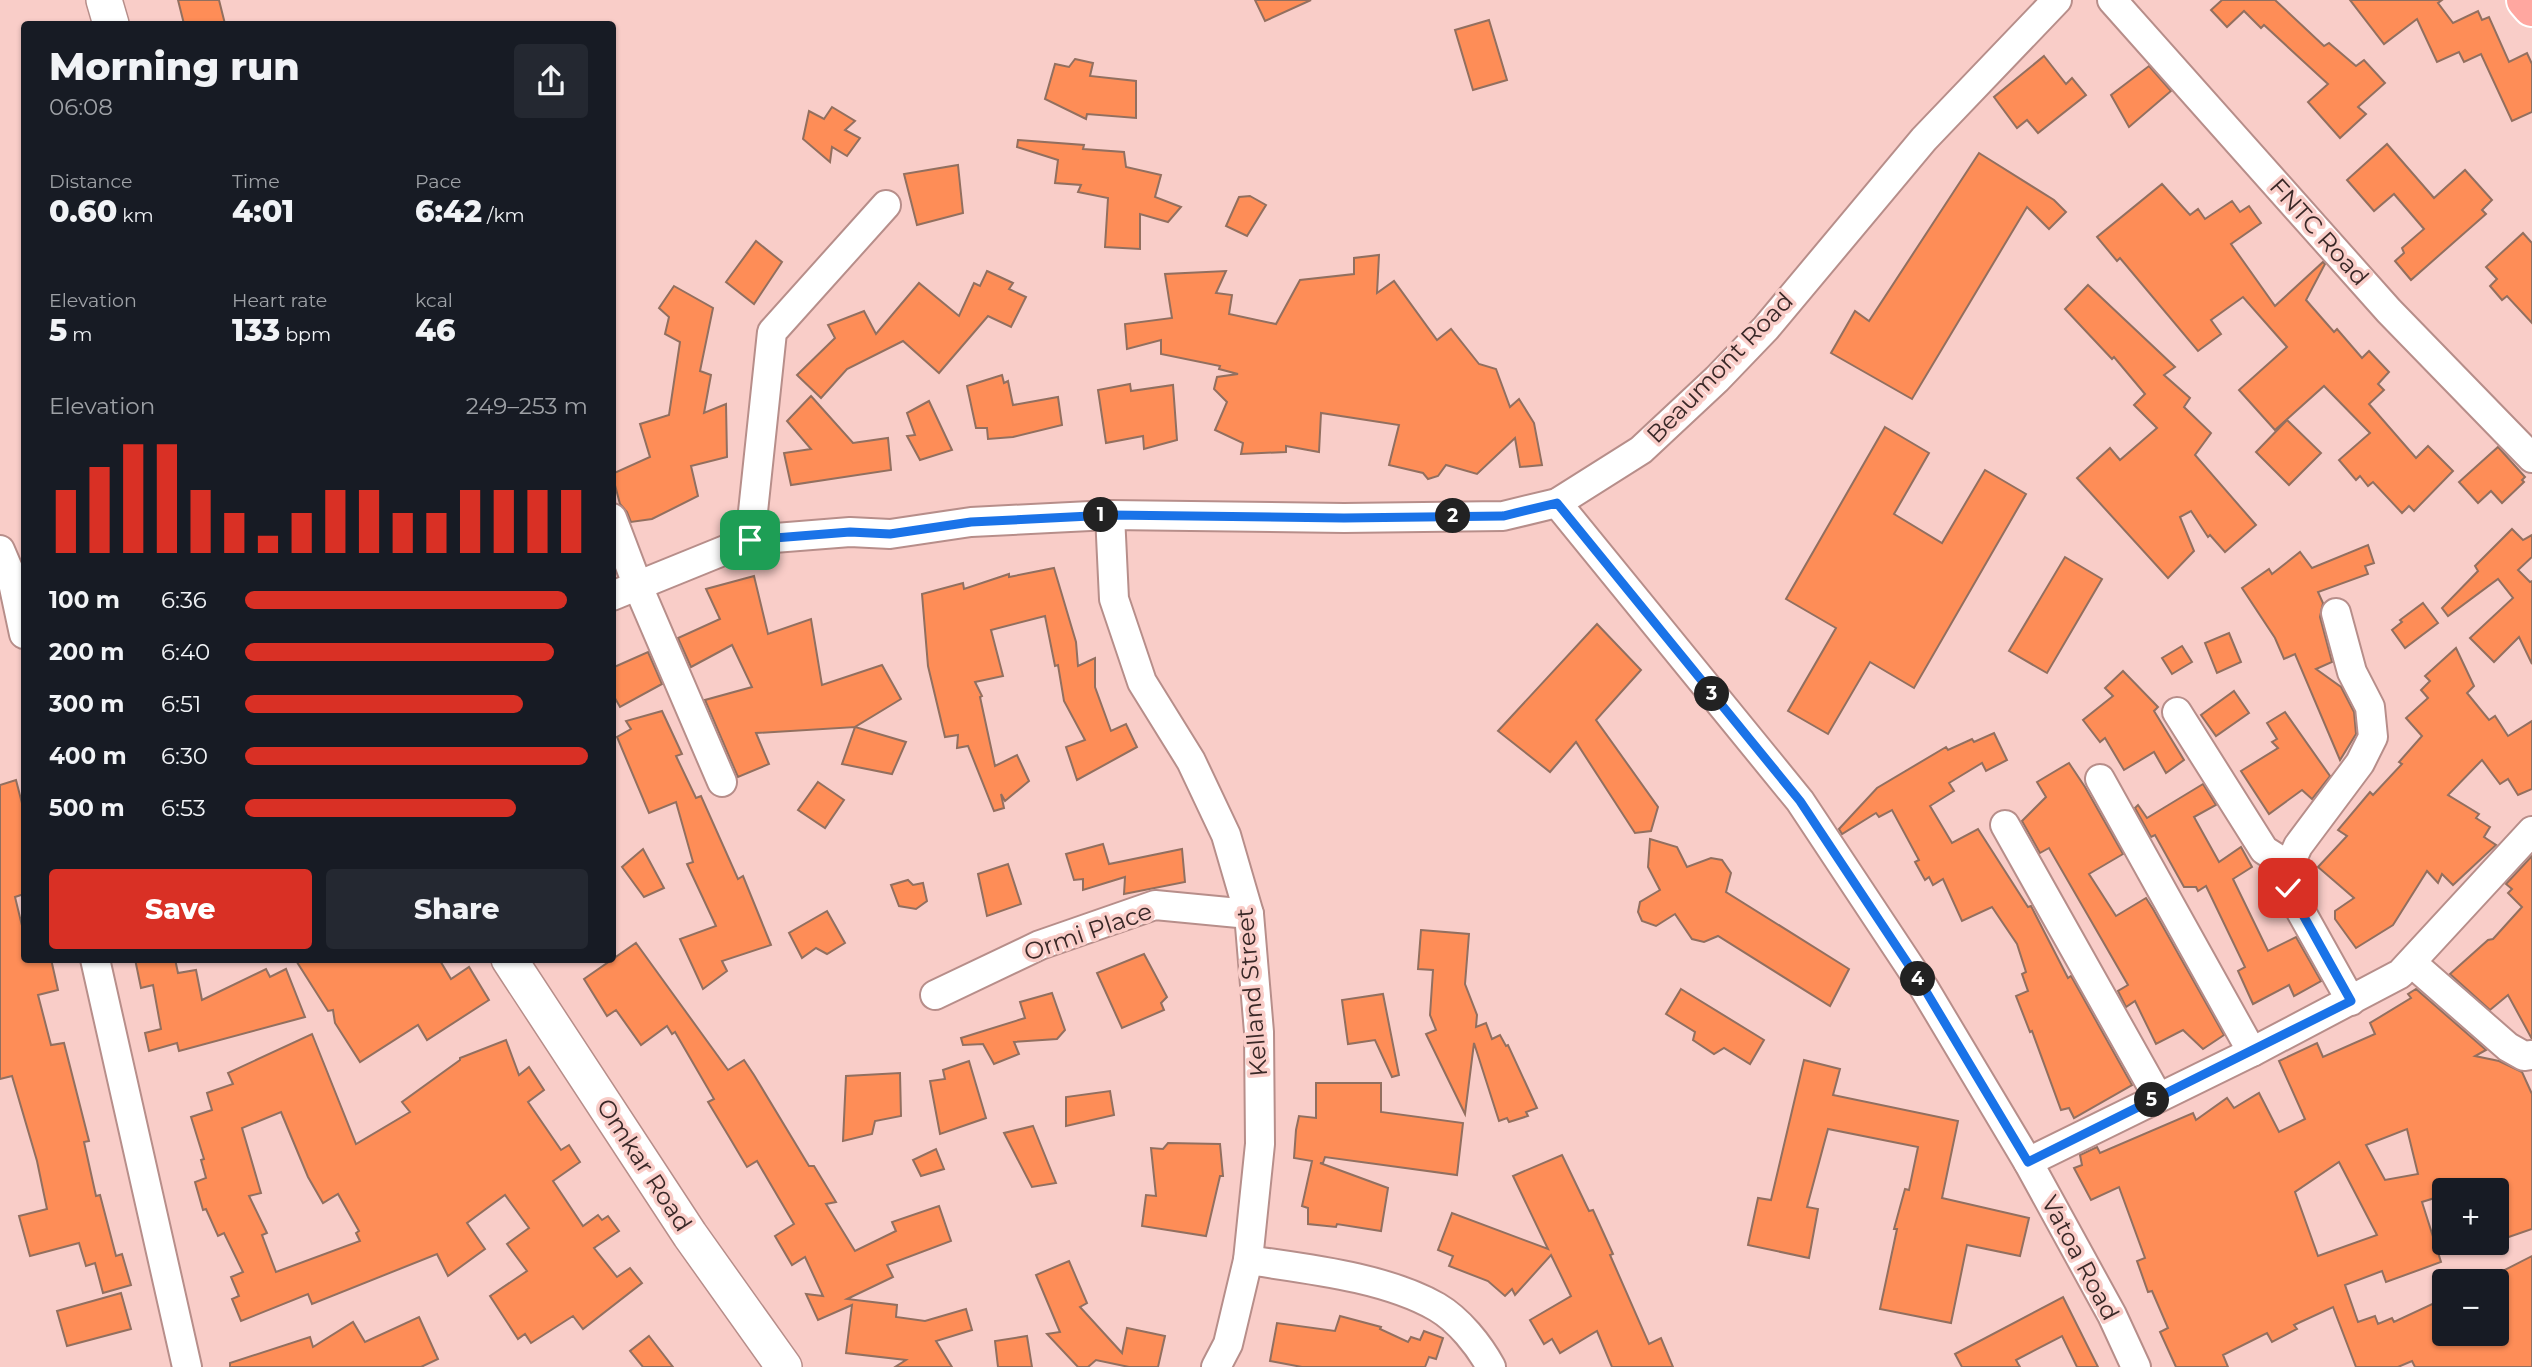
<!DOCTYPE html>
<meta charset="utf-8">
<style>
body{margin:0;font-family:Montserrat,sans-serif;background:#242831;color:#f1f3f6;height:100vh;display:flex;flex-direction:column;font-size:26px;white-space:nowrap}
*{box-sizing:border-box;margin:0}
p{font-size:23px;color:#9ea1a6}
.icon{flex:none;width:38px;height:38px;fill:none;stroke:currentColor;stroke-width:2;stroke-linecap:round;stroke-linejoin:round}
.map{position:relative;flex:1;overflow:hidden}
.sheet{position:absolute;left:21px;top:21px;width:595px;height:942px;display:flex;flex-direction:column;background:#171b24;border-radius:7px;box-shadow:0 2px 5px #0004}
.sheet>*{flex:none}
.buttons{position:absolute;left:2432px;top:1178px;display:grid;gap:14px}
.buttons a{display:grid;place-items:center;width:77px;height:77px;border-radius:7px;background:#171b24;box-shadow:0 2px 5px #0004;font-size:35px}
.pin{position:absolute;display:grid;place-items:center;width:60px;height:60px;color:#fff;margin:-30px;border-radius:14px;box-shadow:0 4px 10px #0006}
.km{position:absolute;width:35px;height:35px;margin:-18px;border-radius:50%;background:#222;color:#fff;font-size:19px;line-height:35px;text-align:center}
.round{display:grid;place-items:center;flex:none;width:74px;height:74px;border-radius:7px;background:#242831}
.overview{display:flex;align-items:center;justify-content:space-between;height:119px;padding:0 28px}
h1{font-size:38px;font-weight:800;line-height:52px}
.stats{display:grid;grid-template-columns:repeat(3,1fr);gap:10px;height:119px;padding:7px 28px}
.stats div{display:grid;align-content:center}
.stats b{font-size:30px;font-weight:800}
.stats small{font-size:19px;font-weight:400}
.stats p{font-size:19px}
.chart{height:196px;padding:14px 28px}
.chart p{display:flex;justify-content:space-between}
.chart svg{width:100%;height:126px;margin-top:7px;stroke:#d93025;stroke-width:6}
.button{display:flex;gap:14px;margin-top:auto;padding:14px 28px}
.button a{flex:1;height:80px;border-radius:7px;background:#d93025;color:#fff;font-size:28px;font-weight:800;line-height:80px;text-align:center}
.button a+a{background:#242831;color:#f1f3f6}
ul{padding:0 28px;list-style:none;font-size:23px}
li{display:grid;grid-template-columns:112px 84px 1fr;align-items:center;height:52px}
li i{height:18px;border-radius:9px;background:#d93025}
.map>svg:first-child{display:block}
</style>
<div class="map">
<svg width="2532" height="1367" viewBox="0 0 2532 1367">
<rect width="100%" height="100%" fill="#f9cdc8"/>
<g fill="#fe8d57" stroke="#926f5f" stroke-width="2" fill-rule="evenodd">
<path d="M178,0H219L225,24H184Z"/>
<path d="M1255,0H1311L1265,21Z"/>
<path d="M2222,0H2275L2324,46L2329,43L2356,66L2364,60L2385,83L2358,107L2366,114L2340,138L2308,102L2328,84L2264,25L2261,28L2244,11L2227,27L2211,10Z"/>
<path d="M2350,0H2442L2438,3L2453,23L2478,11L2482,20L2489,17L2509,62L2527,53L2532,64V112L2512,121L2481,54L2464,62L2459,52L2437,62L2417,19L2384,44Z"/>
<path d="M1489,20L1507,80L1473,90L1455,30Z"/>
<path d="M2044,56L2066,84L2072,78L2086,95L2038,133L2027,120L2017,128L1994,97Z"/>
<path d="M1075,59L1093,63L1090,76L1136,81V118L1087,114L1086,119L1045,99L1055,64L1069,67Z"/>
<path d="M2149,66L2171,91L2129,127L2111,95Z"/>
<path d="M832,107L855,121L845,130L860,138L847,156L832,147L830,162L803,139L809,111L824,119Z"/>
<path d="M1018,140L1084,145L1083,149L1124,152L1126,167L1161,175L1155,197L1181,207L1168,222L1140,214V249L1105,247L1108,198L1078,192L1081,185L1055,183L1058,160L1017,147Z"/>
<path d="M2387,144L2434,198L2465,170L2492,200L2482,210L2486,214L2411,280L2395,261L2404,253L2402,248L2424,229L2394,194L2374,211L2347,180Z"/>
<path d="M1979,153L2054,200L2066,212L2049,229L2027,207L1912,399L1831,353L1855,311L1869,321Z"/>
<path d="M958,165L963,213L917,225L904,174Z"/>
<path d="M2162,184L2190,215L2198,209L2205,219L2232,201L2240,212L2249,206L2261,223L2231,244L2275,306L2323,262L2325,264L2306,300L2334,332L2337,329L2362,358L2369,351L2389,372L2378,384L2384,390L2369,404L2416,458L2428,446L2453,471L2414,511L2409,506L2402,513L2373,482L2368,486L2360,476L2356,480L2339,460L2370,433L2324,386L2275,430L2239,390L2287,347L2243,297L2211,320L2221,334L2198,351L2120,258L2117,261L2097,237Z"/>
<path d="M1250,196L1266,205L1247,236L1226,226L1239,197Z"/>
<path d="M2523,233L2532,243V323L2507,296L2502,300L2490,286L2497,279L2486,267Z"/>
<path d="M756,241L782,262L754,304L726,282Z"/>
<path d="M1379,255L1377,293L1394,281L1437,340L1451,329L1479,364L1496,369L1510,407L1519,399L1534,423L1542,465L1520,467L1515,438L1477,474L1446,465L1438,476L1428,479L1423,473L1389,465L1399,425L1321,413L1319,452L1286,446V452L1241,454L1243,443L1215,430L1227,402L1214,389L1217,377L1238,374L1219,369L1220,366L1161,354V340L1127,349L1125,324L1172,318L1165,274L1226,271L1216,293L1232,295L1229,314L1276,324L1300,280L1354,274V258Z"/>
<path d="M987,271L1013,283L1009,289L1026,297L1011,327L988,316L939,373L903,341L847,369L821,398L797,375L835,338L828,325L864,311L876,334L919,283L959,316L974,283L980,286Z"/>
<path d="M2088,285L2175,367L2164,375L2190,398L2184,407L2211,433L2195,455L2256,525L2225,552L2210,535L2208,537L2191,511L2180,517L2194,551L2168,578L2077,478L2110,448L2120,460L2157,428L2134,405L2145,394L2114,357L2112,359L2065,309Z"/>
<path d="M674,286L713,308L700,371L711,375L704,413L726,404L727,457L691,466L698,496L652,519L631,522L627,512L620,504L612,474L650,457L640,424L669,415L680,342L665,334L669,317L659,308Z"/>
<path d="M1002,375L1004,383L1008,381L1013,405L1058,397L1062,425L1013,437L988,439L987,428H976L967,386Z"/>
<path d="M1130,384L1131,391L1173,385L1177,440L1144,449L1143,436L1106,443L1098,390Z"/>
<path d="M811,396L853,443L888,438L891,470L791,485L784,453L811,449L787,421Z"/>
<path d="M929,401L952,450L920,460L907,436L915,435L907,413Z"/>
<path d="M2287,420L2321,453L2289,485L2256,452Z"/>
<path d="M1885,427L1929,453L1894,514L1942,543L1985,470L2026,494L1914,688L1870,662L1828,734L1788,711L1836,628L1786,599Z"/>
<path d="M2498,447L2525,477L2522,480L2524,482L2502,503L2491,491L2478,503L2459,482Z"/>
<path d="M2512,529L2523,540L2532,535V557L2518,570L2530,582L2532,581V664L2519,637L2494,662L2470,638L2513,598L2498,579L2448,616L2442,608L2478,571L2475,566Z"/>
<path d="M2368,545L2374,563L2365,566L2368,574L2318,592L2323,603L2320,617L2332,662L2316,669L2341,687L2354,712L2356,734L2340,760L2295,654L2284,659L2275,638L2242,588L2269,569L2272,574L2300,552L2312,568Z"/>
<path d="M2065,557L2102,579L2047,673L2009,651Z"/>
<path d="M1054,568L1076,642L1078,666L1095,658V687L1111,731L1126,724L1137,747L1077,780L1066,747L1085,740L1064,701L1058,665L1055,666L1045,616L991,630L1003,676L975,682L982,696L980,697L995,766L1017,755L1029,781L1005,801L1001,794L1004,808L994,811L968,746L957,748L958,735L945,737L928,666L922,594L963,583L964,589L1009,574V577Z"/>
<path d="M754,576L768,634L811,619L822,685L882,665L901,699L855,727L906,742L892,774L842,764L855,727L756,733L769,764L738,777L705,700L752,687L732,645L691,667L678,638L720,619L706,589Z"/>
<path d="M2423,603L2438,623L2405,648L2392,630L2402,622L2400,620Z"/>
<path d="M1597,624L1641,670L1596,720L1658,807L1651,831L1635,833L1576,742L1550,772L1498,731Z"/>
<path d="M2229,633L2241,662L2217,673L2205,643Z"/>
<path d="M2182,646L2192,662L2172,674L2162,658Z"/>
<path d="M2456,648L2474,686L2467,693L2489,720L2495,716L2508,736L2532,721V789L2518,795L2508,779L2500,784L2482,760L2448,795L2479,814L2476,818L2490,827L2484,837L2496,845L2453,885L2442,874L2438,883L2427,871L2393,925L2356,948L2335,919V911L2354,898L2318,867L2347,836L2338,830L2370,792L2373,795L2402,764L2399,762L2422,736L2406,718L2428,698L2421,690L2430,681L2425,676Z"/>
<path d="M648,652L662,684L620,707L612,693V668Z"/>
<path d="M2123,671L2158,707L2154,711L2184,760L2166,773L2154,752L2124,770L2105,738L2100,742L2083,720L2113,696L2105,688Z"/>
<path d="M2234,691L2249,713L2216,736L2201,715Z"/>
<path d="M662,711L682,754L676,756L696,798L701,796L738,879L743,876L771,945L722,961L727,971L703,989L680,939L716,926L687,864L693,862L676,802L649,813L617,737L631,729L626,721Z"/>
<path d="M2285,712L2330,776L2312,799L2302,790L2269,814L2241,771L2278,748L2272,742L2277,739L2267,723Z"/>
<path d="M1994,733L2007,760L1986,771L1982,763L1949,783L1954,791L1930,806L1952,843L1978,829L2028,907L2031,906L2068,978L2071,976L2132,1085L2074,1118L2069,1108L2061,1110L2032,1031L2030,1032L2016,996L2028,991L2022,974L2026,972L2017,944L1992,907L1962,921L1943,879L1933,885L1929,877L1925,880L1915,862L1919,860L1892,810L1879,817L1876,813L1842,834L1839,829L1877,788L1946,747L1948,750L1972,739L1974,742Z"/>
<path d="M2069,763L2085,787L2123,854L2089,874L2116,916L2146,898L2153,909L2224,1035L2203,1049L2183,1030L2156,1044L2135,1001L2126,1007L2118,991L2128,985L2049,848L2040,853L2022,821L2046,797L2037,782Z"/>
<path d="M16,780L24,811V894L15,897L24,934V959H51L58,990L38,995L51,1045L64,1043L89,1141L84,1142L96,1196L100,1195L116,1256L122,1254L131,1285L103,1293L95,1263L86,1266L79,1243L30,1256L19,1216L47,1209L37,1161L12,1076L0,1079V785Z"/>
<path d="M818,782L844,800L825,828L798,810Z"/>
<path d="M2203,784L2216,805L2194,817L2219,862L2241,847L2252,867L2233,879L2268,951L2296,937L2321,981L2294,996L2289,985L2253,1004L2238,971L2245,967L2206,886L2198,891L2196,887H2184L2155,835L2151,837L2135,808L2138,805L2147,818Z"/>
<path d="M1650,839L1677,847L1687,867L1711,858L1722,860L1731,873L1726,892L1849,969L1830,1006L1718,936L1704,942L1692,939L1675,914L1656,926L1642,921L1638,912L1640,902L1660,890L1648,867Z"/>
<path d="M1103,844L1109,864L1182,849L1185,882L1124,894L1125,877L1083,890V879L1074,880L1066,854Z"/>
<path d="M643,849L664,888L644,897L622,867Z"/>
<path d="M2532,856V1039L2508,995L2490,1010L2450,974L2488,940L2493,939L2522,907L2508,893L2512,889L2506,884Z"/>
<path d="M1008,864L1021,904L987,916L978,874Z"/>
<path d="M908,880L913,885L923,883L927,901L916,909L899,906L891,885Z"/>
<path d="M827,911L845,943L827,954L816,948L802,958L789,933Z"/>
<path d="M1421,930L1469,934L1465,984L1477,1015L1476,1027L1486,1023L1492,1039L1500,1035L1506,1046L1508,1045L1537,1108L1526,1112L1528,1116L1509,1122L1507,1118L1499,1121L1474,1043L1465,1114L1426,1034L1436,1030L1430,1015L1433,970L1418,969Z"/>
<path d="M636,943L728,1070L744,1060L754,1075L809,1166H814L836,1202L826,1204L855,1251L896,1231L892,1222L939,1206L951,1241L887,1265L893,1277L847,1299L897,1305L896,1317L925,1321L966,1309L972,1330L936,1341L952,1367H895L906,1360L846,1353L852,1305L818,1320L806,1294L823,1296L805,1257L792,1265L775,1236L794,1224L757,1161L747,1167L728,1135L708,1102L714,1099L675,1032L672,1034L667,1026L641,1045L616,1010L607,1016L584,979Z"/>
<path d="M1144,954L1167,997L1161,1003L1164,1010L1122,1028L1097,973Z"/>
<path d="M135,959H175L178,973L196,970L202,1000L266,969L270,977L286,969L305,1017L179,1051L177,1043L149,1051L145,1033L161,1029L153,985L141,988Z"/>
<path d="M295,959H439L451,979L469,967L489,1000L427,1040L418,1025L360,1062L335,1023L333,1010L328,1011Z"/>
<path d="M1681,989L1764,1040L1750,1064L1724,1048L1714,1054L1693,1040L1695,1032L1666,1014Z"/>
<path d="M2416,989L2486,1050L2475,1056L2499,1061L2522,1072L2532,1094V1229L2497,1241V1190H2439L2441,1196L2422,1202L2441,1262L2386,1282L2382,1271L2345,1285L2358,1322L2375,1316L2378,1324L2392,1318L2394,1322L2445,1298V1334H2452L2456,1342L2474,1334H2497V1281H2493L2491,1277L2532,1256V1367H2415L2412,1361L2398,1367H2356L2333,1307L2294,1325L2297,1329L2272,1342L2267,1333L2223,1355L2228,1367H2176L2160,1332L2168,1328L2152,1291L2148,1292L2137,1261L2145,1258L2119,1187L2091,1200L2074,1168L2082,1165L2080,1155L2097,1147L2100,1153L2193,1113L2196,1120L2227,1098L2234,1108L2259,1093L2279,1132L2305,1119L2279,1061L2317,1043L2323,1057L2375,1034L2370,1023L2411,998L2408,994ZM2407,1129L2418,1174L2385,1180L2366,1145ZM2339,1162L2377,1235L2318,1256L2295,1192Z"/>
<path d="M1052,993L1065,1030L1057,1039L1014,1042L1019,1054L994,1064L983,1044L963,1045L961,1038L1025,1018L1020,1002Z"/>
<path d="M1383,994L1399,1075L1392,1077L1375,1040L1348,1044L1342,1000Z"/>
<path d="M312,1034L356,1144L410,1112L402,1102L460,1060V1058L506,1040L519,1075L529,1067L544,1090L528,1102L561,1150L569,1145L580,1162L553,1181L583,1226L598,1215L602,1220L608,1216L619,1231L594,1248L617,1277L630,1268L642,1283L583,1329L573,1316L531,1343L525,1334L518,1339L490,1296L527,1271L507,1244L529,1228L505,1195L467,1223L485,1249L448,1276L437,1254L312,1304L308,1294L241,1321L232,1299L239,1296L231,1277L243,1272L224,1233L218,1236L206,1209L203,1210L195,1182L206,1178L201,1160L204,1159L191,1117L212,1110L207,1093L233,1084L228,1073ZM281,1112L308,1177L323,1203L338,1194L359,1231L356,1233L360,1241L276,1272L262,1235L267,1233L249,1196L261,1193L242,1128Z"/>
<path d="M1804,1060L1840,1069L1833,1095L1958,1121L1942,1198L2029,1218L2020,1256L1967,1245L1951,1323L1880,1309L1897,1229H1894L1905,1189L1909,1190L1918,1147L1828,1129L1807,1207L1818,1209L1809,1258L1748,1245L1758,1198L1771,1200Z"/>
<path d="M969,1061L986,1118L940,1134L930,1081L945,1079L943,1070Z"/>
<path d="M900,1073L901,1116L875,1121L872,1134L843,1141L846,1076Z"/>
<path d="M1316,1083H1381V1112L1463,1123L1457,1175L1325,1157L1323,1163H1320L1388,1188L1381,1231L1337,1224L1336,1227L1308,1224V1208L1302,1206L1312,1161L1294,1158L1296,1130L1299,1116L1316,1118Z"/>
<path d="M1110,1091L1114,1115L1066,1126V1097Z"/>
<path d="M1033,1126L1056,1183L1032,1187L1004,1133Z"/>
<path d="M1168,1143L1220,1144L1223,1176H1220L1206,1236L1142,1226L1146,1195L1156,1196L1151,1148L1163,1149Z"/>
<path d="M936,1149L944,1169L921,1176L913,1160Z"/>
<path d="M1562,1155L1589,1211L1593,1210L1613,1254L1610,1255L1649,1344L1661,1338L1673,1367H1612L1597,1331L1560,1353L1552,1339L1544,1344L1530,1320L1571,1296L1551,1255L1515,1295L1512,1289L1505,1296L1488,1281L1449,1266L1453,1256L1438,1250L1452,1213L1548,1249L1513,1176Z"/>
<path d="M1069,1261L1087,1303L1080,1307L1122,1353L1127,1328L1165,1336L1158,1367H1129L1096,1360L1088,1367H1078L1047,1334L1060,1332L1036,1275Z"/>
<path d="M121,1293L131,1329L67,1346L57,1311Z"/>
<path d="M2063,1297L2098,1367H2077L2062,1336L2016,1360L2020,1367H1962L1955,1354Z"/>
<path d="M1340,1316L1381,1327L1380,1329L1408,1342L1411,1337L1420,1340L1424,1331L1443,1338L1436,1359L1429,1357L1425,1367H1302L1270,1361L1277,1323L1335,1331Z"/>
<path d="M419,1317L438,1359L421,1367H230V1363L310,1337L313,1347L353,1322L365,1342Z"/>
<path d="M649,1336L673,1367H643L630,1351Z"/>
<path d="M1027,1336L1032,1367H998L995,1341Z"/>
</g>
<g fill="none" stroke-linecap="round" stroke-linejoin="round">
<defs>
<g id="minor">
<path d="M2112,0L2389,311L2532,458"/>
<path d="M1557,503L1800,801L1924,988L2028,1162L2112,1315L2136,1367"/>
<path d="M1110,515L1114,599L1142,682L1191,761L1226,835L1249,914L1259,1032L1260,1144L1248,1260L1228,1344L1216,1367"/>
<path d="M612,518L637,584L722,782"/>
<path d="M750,540L772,332L886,205"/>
<path d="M0,550L12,578L24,634"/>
<path d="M612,596L750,540L850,532L890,534L971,522L1110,515L1344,518L1503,516L1557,503L1641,450L1717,379L1766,328L1924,139L2057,0"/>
<path d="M2336,613L2352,672L2370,707L2373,737L2360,763L2298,846L2289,866L2287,878L2294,899L2351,1001"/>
<path d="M2177,712L2264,850L2289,866"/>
<path d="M2100,779L2252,1052"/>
<path d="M2005,825L2158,1097"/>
<path d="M95,959L187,1367"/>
<path d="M2412,963L2508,1047L2524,1056L2532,1055"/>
<path d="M935,995L1040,945L1155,905L1249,914"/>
<path d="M2028,1162L2252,1052L2400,974L2532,831"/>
<path d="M1248,1260C1307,1269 1385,1277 1437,1307C1459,1320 1479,1345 1491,1367"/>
</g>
<g id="tertiary">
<path d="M104,0L111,24"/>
<path d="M509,959L690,1235L784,1367"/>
</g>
<path id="trunk" d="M2526,0L2532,7"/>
</defs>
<use href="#minor" stroke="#b78e8a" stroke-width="32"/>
<use href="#tertiary" stroke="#b78e8a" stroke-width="38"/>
<use href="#trunk" stroke="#fff" stroke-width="42"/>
<use href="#minor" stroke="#fff" stroke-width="28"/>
<use href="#tertiary" stroke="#fff" stroke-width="35"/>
<use href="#trunk" stroke="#ffa7a0" stroke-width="38"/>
</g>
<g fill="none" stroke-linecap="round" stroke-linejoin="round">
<defs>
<path id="route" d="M750,540L850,532L890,534L971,522L1110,515L1344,518L1503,516L1557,503L1800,801L1924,988L2028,1162L2351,1001L2288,888"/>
</defs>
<use href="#route" stroke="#fff" stroke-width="14"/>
<use href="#route" stroke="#1a73e8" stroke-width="9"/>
</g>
<g text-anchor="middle" stroke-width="7" stroke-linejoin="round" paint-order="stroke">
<g font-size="24" fill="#392827" stroke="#f9cdc8">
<text transform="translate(2319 232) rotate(48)" y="8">FNTC Road</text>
<text transform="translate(1720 368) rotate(-46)" y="8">Beaumont Road</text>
<text transform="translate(1088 932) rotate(-19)" y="8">Ormi Place</text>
<text transform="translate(1252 992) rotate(-95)" y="8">Kelland Street</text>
<text transform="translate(644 1165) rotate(57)" y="8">Omkar Road</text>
<text transform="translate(2080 1258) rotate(62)" y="8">Vatoa Road</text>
</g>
</g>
</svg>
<div class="buttons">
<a>+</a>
<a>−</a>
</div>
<div class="pin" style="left:750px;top:540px;background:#1e9e55"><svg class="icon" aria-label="arrive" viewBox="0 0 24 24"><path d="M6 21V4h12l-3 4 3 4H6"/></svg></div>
<div class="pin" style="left:2288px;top:888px;background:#d93025"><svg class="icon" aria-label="check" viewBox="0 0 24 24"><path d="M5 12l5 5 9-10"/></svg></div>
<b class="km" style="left:1101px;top:515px">1</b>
<b class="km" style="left:1453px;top:516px">2</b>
<b class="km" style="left:1712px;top:694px">3</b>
<b class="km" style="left:1918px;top:979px">4</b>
<b class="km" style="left:2152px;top:1100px">5</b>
<section class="sheet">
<div class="overview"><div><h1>Morning run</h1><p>06:08</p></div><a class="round"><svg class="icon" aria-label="share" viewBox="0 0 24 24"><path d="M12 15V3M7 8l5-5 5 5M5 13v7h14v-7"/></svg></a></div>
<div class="stats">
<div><p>Distance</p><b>0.60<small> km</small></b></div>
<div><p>Time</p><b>4:01</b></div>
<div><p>Pace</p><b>6:42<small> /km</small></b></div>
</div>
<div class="stats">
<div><p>Elevation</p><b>5<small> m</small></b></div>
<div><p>Heart rate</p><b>133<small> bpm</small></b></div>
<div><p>kcal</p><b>46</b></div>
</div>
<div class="chart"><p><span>Elevation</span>249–253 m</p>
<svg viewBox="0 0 160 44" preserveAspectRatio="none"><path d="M5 44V22M15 44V14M25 44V6M35 44V6M45 44V22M55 44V30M65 44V38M75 44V30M85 44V22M95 44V22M105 44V30M115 44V30M125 44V22M135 44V22M145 44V22M155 44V22"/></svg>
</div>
<ul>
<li><b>100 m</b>6:36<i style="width:94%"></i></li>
<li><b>200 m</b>6:40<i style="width:90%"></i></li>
<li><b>300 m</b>6:51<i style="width:81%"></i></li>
<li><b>400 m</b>6:30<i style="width:100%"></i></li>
<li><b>500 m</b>6:53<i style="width:79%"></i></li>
</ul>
<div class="button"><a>Save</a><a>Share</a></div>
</section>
</div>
